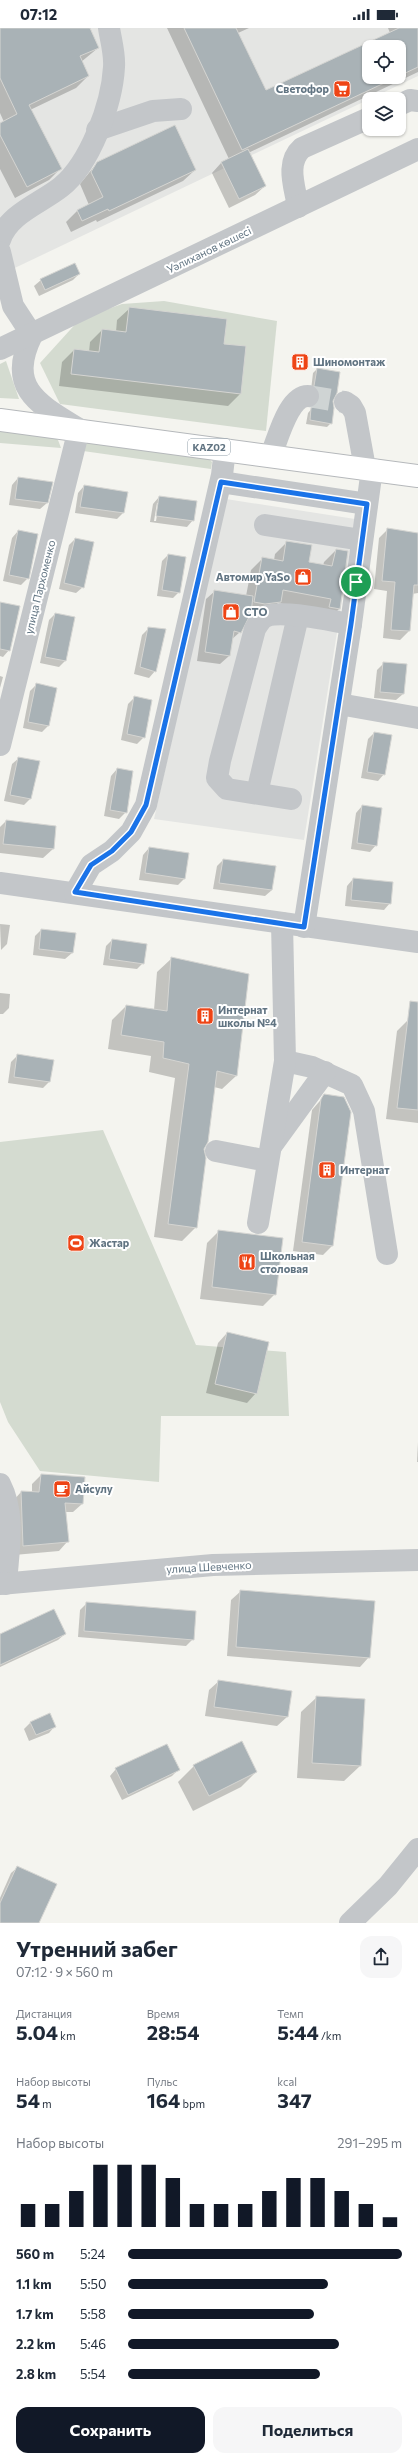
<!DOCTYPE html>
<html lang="ru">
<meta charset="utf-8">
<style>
body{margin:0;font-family:Commissioner,sans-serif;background:#f6f6f7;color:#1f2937;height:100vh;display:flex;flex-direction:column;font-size:15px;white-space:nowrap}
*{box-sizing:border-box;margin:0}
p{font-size:13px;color:#747a83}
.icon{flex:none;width:22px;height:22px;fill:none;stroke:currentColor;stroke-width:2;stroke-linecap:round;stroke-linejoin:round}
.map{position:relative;height:1895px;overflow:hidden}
.drawer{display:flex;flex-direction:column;background:#fff;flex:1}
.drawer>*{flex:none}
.controls{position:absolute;left:362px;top:12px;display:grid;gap:8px}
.controls a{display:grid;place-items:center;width:44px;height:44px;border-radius:8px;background:#fff;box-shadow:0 1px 3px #0004;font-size:20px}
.pin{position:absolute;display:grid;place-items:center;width:34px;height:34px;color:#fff;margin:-17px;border:2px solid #fff;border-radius:50%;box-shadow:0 1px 4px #0007}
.round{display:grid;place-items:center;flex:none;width:42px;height:42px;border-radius:12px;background:#f6f6f7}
.summary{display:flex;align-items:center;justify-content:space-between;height:68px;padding:0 16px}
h1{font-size:22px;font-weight:700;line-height:30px}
.metrics{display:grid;grid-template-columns:repeat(3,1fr);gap:6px;height:68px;padding:4px 16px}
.metrics div{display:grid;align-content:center}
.metrics b{font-size:20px;font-weight:700}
.metrics small{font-size:11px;font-weight:400}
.metrics p{font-size:11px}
.chart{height:112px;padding:8px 16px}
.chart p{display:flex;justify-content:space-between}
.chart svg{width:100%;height:72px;margin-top:4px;stroke:#111827;stroke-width:6}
.button{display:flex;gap:8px;margin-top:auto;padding:8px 16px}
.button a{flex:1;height:46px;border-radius:12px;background:#111827;color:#fff;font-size:16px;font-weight:700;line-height:46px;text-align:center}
.button a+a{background:#f6f6f7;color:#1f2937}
ul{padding:0 16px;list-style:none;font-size:13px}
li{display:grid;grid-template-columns:64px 48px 1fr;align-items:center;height:30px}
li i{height:10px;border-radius:5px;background:#111827}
.status{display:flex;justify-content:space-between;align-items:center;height:28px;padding:0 20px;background:#fff;direction:ltr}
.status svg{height:11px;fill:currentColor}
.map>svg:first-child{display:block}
</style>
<div class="status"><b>07:12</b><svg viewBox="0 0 49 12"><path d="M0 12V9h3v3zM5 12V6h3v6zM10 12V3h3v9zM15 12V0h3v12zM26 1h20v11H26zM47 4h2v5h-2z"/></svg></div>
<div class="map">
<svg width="418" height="1895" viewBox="0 0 418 1895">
<rect width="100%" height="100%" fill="#f4f4ef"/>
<g fill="#e4e5e3" fill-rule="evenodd">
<path d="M0,0H418V48L0,247ZM369,19H399V49H369Z"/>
<path d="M226,471L355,491L304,812L154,791Z"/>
</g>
<g fill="#d4dbd0">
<path d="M164,273L277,293L266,403L60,376L40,335L80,291L122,276Z"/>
<path d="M6,333L19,371L0,370V336Z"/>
<path d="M0,403L52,408L58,412L61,420L0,415Z"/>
<path d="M84,413L208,430L212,434L211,441L83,423Z"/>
<path d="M103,1102L196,1317L286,1324L289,1388H161L159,1454L40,1443L8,1394L0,1374V1114Z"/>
</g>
<g fill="#0003" fill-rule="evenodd">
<path d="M0,0H89L98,20L81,34L88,48L76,60L30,82L61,140L49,152L15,170L0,141V96L4,94L0,85Z"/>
<path d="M167,0H249L238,5L266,64L390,5L388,0H418V44L248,125L265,158L255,167L229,180L212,145L221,135L229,131ZM369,19H399V49H369Z"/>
<path d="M97,135L195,142L183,153L97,194L96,192L71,204L66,194L78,182L89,177L80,156Z"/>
<path d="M79,246L73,252L39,268L34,258L41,252Z"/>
<path d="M129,281L223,317L245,319L240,366L228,378L59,358L62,334L74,322L89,324L90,314L102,302L116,304L117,292Z"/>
<path d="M317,341L332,373L331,395L327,399L306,396L308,385L316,376V369L311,362L313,345Z"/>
<path d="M18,450L47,475L40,481L9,477L12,457Z"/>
<path d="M84,458L123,485L117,491L75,485L78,465Z"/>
<path d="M159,469L193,492L187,499L150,494L153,476ZM157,475H159L156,493H154Z"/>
<path d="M388,501L418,506V565L412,566L409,603L400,612L383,610L387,563L374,561L379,510Z"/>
<path d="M18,503L28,550L21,557L3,553L12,510Z"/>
<path d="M75,511L83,559L76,565L59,561L69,517Z"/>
<path d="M287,514L308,535L323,538L324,534L336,522L340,580L328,592L319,583L278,575L268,585L249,587L240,604L231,612L229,628L220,636L197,633L206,571L215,563L246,568L251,542L263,530L274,532L275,526Z"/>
<path d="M168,527L179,564L173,570L157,568L162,533Z"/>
<path d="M0,575L9,622L3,629L0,628Z"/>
<path d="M55,586L65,633L59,639L40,635L49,592Z"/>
<path d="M149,600L155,643L149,650L134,646L142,607Z"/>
<path d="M384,635L406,637L403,666L396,672L374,670L377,642Z"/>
<path d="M0,648L3,649L0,660Z"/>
<path d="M37,656L56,660L48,698L42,704L23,700L30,663Z"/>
<path d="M135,669L144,709L137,716L121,712L128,676Z"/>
<path d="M374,705L384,746L378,753L361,750L368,711Z"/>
<path d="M19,730L39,734L30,771L24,777L4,773L12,736Z"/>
<path d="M117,741L126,784L119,791L104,788L111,748Z"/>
<path d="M362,778L376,817L370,824L351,821L356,785Z"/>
<path d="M6,793L53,821L43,830L0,825V799Z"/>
<path d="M149,820L184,851L178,857L139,852L143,827Z"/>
<path d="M223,832L275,838L272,862L265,868L213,861L217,838Z"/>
<path d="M353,851L390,875L384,882L345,878L347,858Z"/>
<path d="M0,896L10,897L7,916L1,922Z"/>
<path d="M41,902L74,906L72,925L65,931L33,927L35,908Z"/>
<path d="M112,912L143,935L137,941L103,937L106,918Z"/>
<path d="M171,931L236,1048L222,1061L214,1059L203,1121L196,1199L182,1213L154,1209L175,1050L149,1044L151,1028L108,1021L112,992L126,978L154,982L157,944Z"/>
<path d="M0,965L10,966L9,980L3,986H0Z"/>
<path d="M409,991L418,992V1095L386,1091L397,1003Z"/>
<path d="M18,1027L49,1054L43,1060L8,1055L11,1034Z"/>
<path d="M325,1067L332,1218L323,1227L293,1223L312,1082Z"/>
<path d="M219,1203L275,1266L263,1278L200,1271L207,1215Z"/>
<path d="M227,1305L256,1365L247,1375L206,1365L218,1315Z"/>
<path d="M418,1414V1434H417Z"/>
<path d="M41,1447L82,1476L73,1484H65L67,1514L59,1523L14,1527L13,1473L21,1464L32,1465V1456Z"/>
<path d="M241,1563L369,1629L360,1639L227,1628L231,1572Z"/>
<path d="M87,1575L193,1611L186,1618L78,1609L80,1582Z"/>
<path d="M65,1606L58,1612L0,1639V1607Z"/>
<path d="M219,1653L291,1663L287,1689L277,1698L205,1688L209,1662Z"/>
<path d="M317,1669L360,1738L344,1753L297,1750L301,1684Z"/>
<path d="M50,1686L55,1698L49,1705L29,1713L24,1701L30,1695Z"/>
<path d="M194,1738L256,1744L241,1759L193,1783L178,1754Z"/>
<path d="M116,1741L178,1742L172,1748L122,1772L110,1748Z"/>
<path d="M18,1839L38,1895H0V1870L11,1845Z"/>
</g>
<g fill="#a9b2b6" stroke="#d5d5d2">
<path d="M0,0H90L99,20L80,28L89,48L29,77L62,141L27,159L0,107V95L17,86L0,50Z"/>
<path d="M184,0H236L266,62L399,0H418V39L399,48V19H369V49H397L242,122Z"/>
<path d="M175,97L196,142L109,183L108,181L82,193L77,182L103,169L91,144L97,134Z"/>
<path d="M248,121L266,158L239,171L221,134Z"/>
<path d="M75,235L80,246L45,262L40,251Z"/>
<path d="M129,279L227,291L224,316L246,318L241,366L71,346L74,321L99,324L102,301L126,304Z"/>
<path d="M317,340L340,344L337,365L333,373L334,380L332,396L310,392L311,380L317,377L320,371V364L314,358Z"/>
<path d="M18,449L53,454L48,475L15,471Z"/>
<path d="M84,457L128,464L124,485L80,479Z"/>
<path d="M159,468L197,473L194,493L156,488Z"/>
<path d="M387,500L418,505V557H414L410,603L391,602L395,554L382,553Z"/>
<path d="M18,502L38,506L29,551L9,547Z"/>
<path d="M75,510L94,514L84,560L64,555Z"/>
<path d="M286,513L312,517L309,534L332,538L336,521L348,523L340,581L329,579L331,571L283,562L281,574L265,576L254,574L262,529L283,533Z"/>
<path d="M168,526L186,529L180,565L162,562Z"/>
<path d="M214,562L253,568L251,585L241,605L234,603L230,628L205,624Z"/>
<path d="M0,574L20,578L10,623L0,621Z"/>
<path d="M55,585L75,589L66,633L45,629Z"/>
<path d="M148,599L166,601L156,644L140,639Z"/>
<path d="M383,634L407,636L404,666L380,664Z"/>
<path d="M36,655L57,660L49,698L28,694Z"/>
<path d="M134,668L152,672L145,710L127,706Z"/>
<path d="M374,704L392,707L385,747L367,744Z"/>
<path d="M18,729L40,733L31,771L10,767Z"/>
<path d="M117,740L133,743L127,785L110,782Z"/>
<path d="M362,777L382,780L377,818L357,815Z"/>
<path d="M6,792L56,798L54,821L3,816Z"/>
<path d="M149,819L189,825L185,851L145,845Z"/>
<path d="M223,831L276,838L272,862L219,855Z"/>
<path d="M353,850L393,854L391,876L351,872Z"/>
<path d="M41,901L76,905L73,925L39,921Z"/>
<path d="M112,911L147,916L144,936L109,931Z"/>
<path d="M171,929L249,946L237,1048L217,1043L208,1114L204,1121L206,1130L197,1200L168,1196L189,1036L163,1030L164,1014L121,1007L126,977L167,983Z"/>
<path d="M410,973L418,974V1082L397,1080Z"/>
<path d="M17,1026L54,1032L50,1054L14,1049Z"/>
<path d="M324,1066L344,1069L351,1084L333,1218L302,1214L321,1071Z"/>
<path d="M218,1202L283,1210L276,1267L212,1259Z"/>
<path d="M227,1304L269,1314L257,1366L215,1356Z"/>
<path d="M41,1446L85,1449L83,1476L65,1475L69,1514L23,1518L21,1463L39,1464Z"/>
<path d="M240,1562L375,1573L370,1630L236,1619Z"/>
<path d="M86,1574L196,1583L194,1612L84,1603Z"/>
<path d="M54,1581L66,1606L0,1637V1606Z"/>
<path d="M218,1652L292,1663L288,1689L214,1679Z"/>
<path d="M316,1668L365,1671L361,1738L312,1735Z"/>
<path d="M50,1685L56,1699L36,1707L30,1694Z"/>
<path d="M242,1713L257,1744L209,1768L193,1737Z"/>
<path d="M167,1716L180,1742L128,1767L115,1740Z"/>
<path d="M17,1838L57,1856L39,1895H0V1875Z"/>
</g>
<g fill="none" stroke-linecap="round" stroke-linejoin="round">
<path stroke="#cfd4d4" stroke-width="22" stroke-dasharray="22 11" stroke-linecap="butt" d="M308,368L345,374"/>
<defs>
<path id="highway" d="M0,392L418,448"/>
</defs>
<use href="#highway" stroke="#b5b8bb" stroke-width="24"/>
<g stroke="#c3c6c9" stroke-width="22">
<path d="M399,77L410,72L418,73"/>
<path d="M97,102L153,83L181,81"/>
<path d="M298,179C295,159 285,135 302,120L369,90"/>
<path d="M0,212C8,186 41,175 61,159C90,136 112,76 114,39C115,26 111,13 109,0"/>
<path d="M0,224L13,278L32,307C6,360 38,376 79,401L0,717"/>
<path d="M0,321L418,121"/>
<path d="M345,374L351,378L355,385L365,440"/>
<path d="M271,427C278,411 288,368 308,368"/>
<path d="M221,454L367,476"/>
<path d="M265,497L362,512"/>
<path d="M339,676L418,690"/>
<path d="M257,765L298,588"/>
<path d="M291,771L227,761L217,750L220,733L255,601C258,596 261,590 267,588C286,582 331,593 351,596"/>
<path d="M0,855L418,914"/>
<path d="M75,865L91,837L112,823L131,804L146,777L222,447L225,421"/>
<path d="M304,899L351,596L372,441"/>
<path d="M285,1033L312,1039L352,1057L364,1083L387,1226"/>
<path d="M272,1117L325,1044"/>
<path d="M216,1123L268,1133"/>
<path d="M258,1195L285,1033L282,895"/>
<path d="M0,1456C16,1487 8,1523 6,1556"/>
<path d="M0,1556L213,1537L418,1532"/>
<path d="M350,1895L388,1858L418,1821"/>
</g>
<use href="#highway" stroke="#fff" stroke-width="22"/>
</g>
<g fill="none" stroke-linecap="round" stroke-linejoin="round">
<defs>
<path id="route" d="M221,454L367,476L351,596L304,899L75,864L91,837L112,823L131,804L146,777Z"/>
</defs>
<use href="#route" stroke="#fff" stroke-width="8"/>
<use href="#route" stroke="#1a73e8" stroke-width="5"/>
</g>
<defs>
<symbol id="supermarket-square" viewBox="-11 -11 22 22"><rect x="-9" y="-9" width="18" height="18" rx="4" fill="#ee4415" stroke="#fff"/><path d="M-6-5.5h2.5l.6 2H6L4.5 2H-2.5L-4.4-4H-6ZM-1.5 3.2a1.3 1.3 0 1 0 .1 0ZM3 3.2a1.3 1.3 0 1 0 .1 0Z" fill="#fff"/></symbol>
<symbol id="building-square" viewBox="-11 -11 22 22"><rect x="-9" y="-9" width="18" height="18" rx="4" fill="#ee4415" stroke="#fff"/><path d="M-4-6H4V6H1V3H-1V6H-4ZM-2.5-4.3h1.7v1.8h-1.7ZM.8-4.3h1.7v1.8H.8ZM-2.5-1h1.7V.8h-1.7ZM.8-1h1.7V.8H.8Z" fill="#fff"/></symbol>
<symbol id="shop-square" viewBox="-11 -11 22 22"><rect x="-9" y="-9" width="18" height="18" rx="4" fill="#ee4415" stroke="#fff"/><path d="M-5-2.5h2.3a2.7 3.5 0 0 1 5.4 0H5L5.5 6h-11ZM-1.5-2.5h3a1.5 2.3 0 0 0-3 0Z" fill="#fff"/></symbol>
<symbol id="stadium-square" viewBox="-11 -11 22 22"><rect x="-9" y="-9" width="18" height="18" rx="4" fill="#ee4415" stroke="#fff"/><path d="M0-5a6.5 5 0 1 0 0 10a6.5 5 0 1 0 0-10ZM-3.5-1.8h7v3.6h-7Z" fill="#fff"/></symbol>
<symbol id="restaurant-square" viewBox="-11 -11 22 22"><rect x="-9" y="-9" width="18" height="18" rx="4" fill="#ee4415" stroke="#fff"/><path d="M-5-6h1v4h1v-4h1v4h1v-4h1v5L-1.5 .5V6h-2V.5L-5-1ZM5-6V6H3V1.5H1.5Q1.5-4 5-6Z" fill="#fff"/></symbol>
<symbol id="cafe-square" viewBox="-11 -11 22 22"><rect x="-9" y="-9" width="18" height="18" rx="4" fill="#ee4415" stroke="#fff"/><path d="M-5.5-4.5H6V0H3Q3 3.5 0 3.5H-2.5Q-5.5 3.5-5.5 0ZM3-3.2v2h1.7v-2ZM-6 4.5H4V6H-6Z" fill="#fff"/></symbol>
</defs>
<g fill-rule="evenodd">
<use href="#supermarket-square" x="332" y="51" width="20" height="20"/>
<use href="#building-square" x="290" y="324" width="20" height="20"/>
<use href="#shop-square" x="293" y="539" width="20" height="20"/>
<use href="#shop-square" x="221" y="574" width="20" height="20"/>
<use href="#building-square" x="195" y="978" width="20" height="20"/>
<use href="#building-square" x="317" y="1132" width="20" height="20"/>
<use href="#stadium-square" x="66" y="1205" width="20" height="20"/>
<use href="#restaurant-square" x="237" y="1224" width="20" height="20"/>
<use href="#cafe-square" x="52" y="1451" width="20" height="20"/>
</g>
<g text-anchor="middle" stroke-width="4" stroke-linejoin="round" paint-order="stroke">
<rect fill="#fff" stroke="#909ea8" stroke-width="1" x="188" y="411" width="42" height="16" rx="3"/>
<g font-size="10" font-weight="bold" fill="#617482">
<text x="209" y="423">KАZ02</text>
</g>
<g font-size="11" font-weight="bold" fill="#617482" stroke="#fff" text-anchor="start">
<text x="329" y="65" text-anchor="end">Светофор</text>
<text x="313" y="338">Шиномонтаж</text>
<text x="290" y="553" text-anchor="end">Автомир YaSo</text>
<text x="244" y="588">СТО</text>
<text x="218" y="986">Интернат<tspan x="218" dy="13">школы №4</tspan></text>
<text x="340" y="1146">Интернат</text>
<text x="89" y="1219">Жастар</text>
<text x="260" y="1232">Школьная<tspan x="260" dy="13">столовая</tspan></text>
<text x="75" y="1465">Айсулу</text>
</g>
<g font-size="11" fill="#617482" stroke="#fff">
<text transform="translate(209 222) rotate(-26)" y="4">Уәлиханов көшесі</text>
<text transform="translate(40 559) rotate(-76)" y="4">улица Пархоменко</text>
<text transform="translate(209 1539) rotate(-3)" y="4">улица Шевченко</text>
</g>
</g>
</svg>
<div class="controls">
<a><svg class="icon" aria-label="locate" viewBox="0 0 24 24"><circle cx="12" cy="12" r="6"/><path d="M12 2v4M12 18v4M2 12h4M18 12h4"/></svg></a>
<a><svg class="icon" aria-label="layers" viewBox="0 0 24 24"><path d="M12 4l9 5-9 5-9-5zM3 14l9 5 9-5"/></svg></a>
</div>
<div class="pin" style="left:356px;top:554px;background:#1e9e55"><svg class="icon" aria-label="arrive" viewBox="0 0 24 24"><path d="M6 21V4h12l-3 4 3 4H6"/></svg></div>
</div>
<section class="drawer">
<div class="summary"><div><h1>Утренний забег</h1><p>07:12 · 9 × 560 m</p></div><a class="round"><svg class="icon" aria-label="share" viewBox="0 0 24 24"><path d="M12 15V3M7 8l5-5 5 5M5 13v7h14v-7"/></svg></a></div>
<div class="metrics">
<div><p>Дистанция</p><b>5.04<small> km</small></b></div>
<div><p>Время</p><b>28:54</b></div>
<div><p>Темп</p><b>5:44<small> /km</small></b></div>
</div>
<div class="metrics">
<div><p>Набор высоты</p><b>54<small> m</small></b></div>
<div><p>Пульс</p><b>164<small> bpm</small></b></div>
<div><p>kcal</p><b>347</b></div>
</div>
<div class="chart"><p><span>Набор высоты</span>291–295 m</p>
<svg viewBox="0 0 160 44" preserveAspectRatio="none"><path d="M5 44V30M15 44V30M25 44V22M35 44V6M45 44V6M55 44V6M65 44V14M75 44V30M85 44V30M95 44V30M105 44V22M115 44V14M125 44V14M135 44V22M145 44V30M155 44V38"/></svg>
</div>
<ul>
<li><b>560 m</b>5:24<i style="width:100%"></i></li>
<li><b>1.1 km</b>5:50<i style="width:73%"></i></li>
<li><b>1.7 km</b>5:58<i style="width:68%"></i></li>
<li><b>2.2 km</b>5:46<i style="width:77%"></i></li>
<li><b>2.8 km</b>5:54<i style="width:70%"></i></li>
</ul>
<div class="button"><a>Сохранить</a><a>Поделиться</a></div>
</section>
